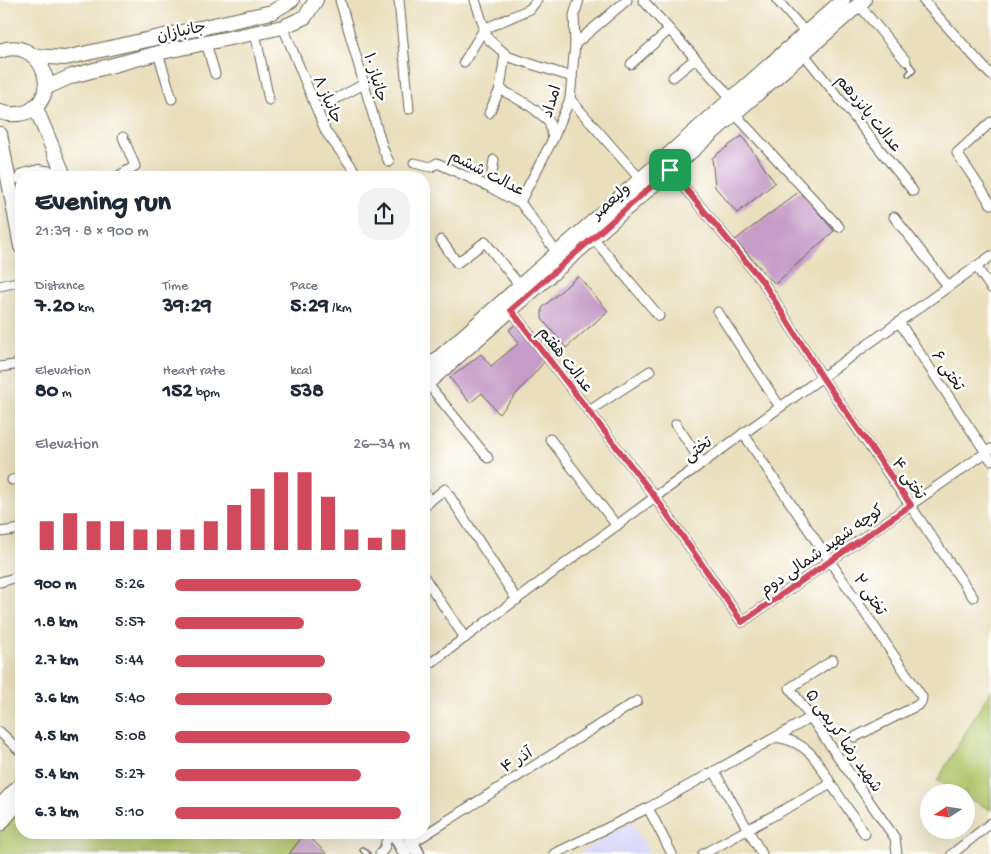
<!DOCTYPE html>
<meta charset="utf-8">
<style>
body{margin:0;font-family:"Gochi Hand","Playpen Sans Arabic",sans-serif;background:#f2f2f3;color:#1f2937;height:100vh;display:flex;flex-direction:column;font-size:19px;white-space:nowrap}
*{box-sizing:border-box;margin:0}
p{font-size:16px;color:#747a83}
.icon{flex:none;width:28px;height:28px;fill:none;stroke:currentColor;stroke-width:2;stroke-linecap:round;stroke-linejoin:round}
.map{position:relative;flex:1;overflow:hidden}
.drawer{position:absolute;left:15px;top:171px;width:415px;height:668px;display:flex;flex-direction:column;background:#fff;border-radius:20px;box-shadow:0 5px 20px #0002}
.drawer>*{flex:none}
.needle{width:32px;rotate:258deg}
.fabs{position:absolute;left:920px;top:784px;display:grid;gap:10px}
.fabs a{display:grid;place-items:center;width:55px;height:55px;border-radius:50%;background:#fff;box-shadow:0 5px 20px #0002;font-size:25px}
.pin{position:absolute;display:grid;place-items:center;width:42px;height:42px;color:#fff;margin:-21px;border-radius:10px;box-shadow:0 2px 8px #0006}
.round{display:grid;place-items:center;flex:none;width:52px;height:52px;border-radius:20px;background:#f2f2f3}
.headline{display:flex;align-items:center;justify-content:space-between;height:85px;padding:0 20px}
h1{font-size:28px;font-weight:700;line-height:38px}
.metrics{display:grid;grid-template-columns:repeat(3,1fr);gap:8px;height:85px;padding:5px 20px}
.metrics div{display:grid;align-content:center}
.metrics b{font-size:21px;font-weight:700}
.metrics small{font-size:14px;font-weight:400}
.metrics p{font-size:14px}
.chart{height:140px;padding:10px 20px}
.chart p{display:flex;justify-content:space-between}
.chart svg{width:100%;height:90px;margin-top:5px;stroke:#d1495b;stroke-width:6}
ul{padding:0 20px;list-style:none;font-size:16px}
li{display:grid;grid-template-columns:80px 60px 1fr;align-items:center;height:38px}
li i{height:12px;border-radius:6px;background:#d1495b}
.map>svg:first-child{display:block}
</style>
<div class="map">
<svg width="991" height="854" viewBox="0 0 991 854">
<rect width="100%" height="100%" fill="#fff"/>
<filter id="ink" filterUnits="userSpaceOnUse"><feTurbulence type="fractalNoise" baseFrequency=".02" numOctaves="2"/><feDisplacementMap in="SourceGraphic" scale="10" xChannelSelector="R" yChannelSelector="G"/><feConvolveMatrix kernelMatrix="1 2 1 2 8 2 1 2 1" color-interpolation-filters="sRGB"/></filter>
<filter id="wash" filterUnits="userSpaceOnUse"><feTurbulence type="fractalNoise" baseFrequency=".0096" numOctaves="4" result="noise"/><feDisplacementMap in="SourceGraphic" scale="20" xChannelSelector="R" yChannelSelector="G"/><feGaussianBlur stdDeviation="1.12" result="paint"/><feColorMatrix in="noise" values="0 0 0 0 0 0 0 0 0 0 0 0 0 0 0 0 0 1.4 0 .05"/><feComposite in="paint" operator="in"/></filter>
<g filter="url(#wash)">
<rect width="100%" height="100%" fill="#e9dfbc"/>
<path fill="#d8d7f8" d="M632,821L650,854H578Z"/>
<g fill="#afc265" stroke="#666f40">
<path d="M991,689V810L966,797V792H959L937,781Z"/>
<path d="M21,808V832L304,833L327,854H0V831Z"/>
</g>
<g id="blocks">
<g fill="#c69cc8">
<path d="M742,136L775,183L737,213L715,187L712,158Z"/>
<path d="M800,191L834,231L775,284L735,240Z"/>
<path d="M578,276L608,311L566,348L542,319V308Z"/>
<path d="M517,323L546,360L499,414L482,393L470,403L450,378L481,354L491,366L519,343L509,330Z"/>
<path d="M305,833L327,854H289Z"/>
</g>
</g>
</g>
<g filter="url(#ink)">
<use href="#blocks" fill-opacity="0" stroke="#646054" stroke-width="1"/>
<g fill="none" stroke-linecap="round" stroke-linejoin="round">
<defs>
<g id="lane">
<path d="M906,61L913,70L909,74"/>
<path d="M363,850L367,854"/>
</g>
<g id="street">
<path d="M340,0L364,84L383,149L389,162"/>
<path d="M399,0L409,109"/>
<path d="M475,0L488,39L509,57L572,77"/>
<path d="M643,0L732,99"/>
<path d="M777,0L806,33"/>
<path d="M923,0L991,75"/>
<path d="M859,5L906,61"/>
<path d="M283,27L326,132L352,167L357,178"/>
<path d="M255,33L269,100"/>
<path d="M206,43L215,74"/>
<path d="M575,44L627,0"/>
<path d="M158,53L172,99"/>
<path d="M803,53L913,191"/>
<path d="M464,62L484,29L530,9L537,0"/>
<path d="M631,64L669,30"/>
<path d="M673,77L695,59"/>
<path d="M500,89L530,106L549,121L553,139"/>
<path d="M570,99L640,179"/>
<path d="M317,109L364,84"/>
<path d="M489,113L500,89L505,54"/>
<path d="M734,113L839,227"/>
<path d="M991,122L957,153L991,204"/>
<path d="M414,163L431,167L437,163L490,187L513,200L520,202L557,253"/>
<path d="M670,170L763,282L822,377L973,597"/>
<path d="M115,178L135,166L123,137"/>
<path d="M490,187L494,160"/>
<path d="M520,202L553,139L570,99L575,44L574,15L579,0"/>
<path d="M894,217L948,286"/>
<path d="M593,238L659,316"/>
<path d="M441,240L457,263L485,242L520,286"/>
<path d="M976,266L991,288"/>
<path d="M0,286L21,281"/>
<path d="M511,310L655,497L742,622L991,449"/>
<path d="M718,312L780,407"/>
<path d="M899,322L991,460"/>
<path d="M0,367L21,364"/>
<path d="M427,383L488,458"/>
<path d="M589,411L650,371"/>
<path d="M676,424L702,463"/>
<path d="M743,433L922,697L921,702L918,705L855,737"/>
<path d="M550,439L617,526"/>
<path d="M12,480L21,478"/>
<path d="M424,492L430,501L424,507"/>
<path d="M430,501L445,489L517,600"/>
<path d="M0,532L21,529"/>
<path d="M424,577L465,638"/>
<path d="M0,582L21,576"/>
<path d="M833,660L790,688L895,838L897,854"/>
<path d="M424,668L655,497L991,256"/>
<path d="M0,732L21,752"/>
<path d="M776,737L810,718"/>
<path d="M714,771L762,854"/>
<path d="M831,784L865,834"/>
<path d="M648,808L672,854"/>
<path d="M412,843L637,701"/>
<path d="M380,854L384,849L389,832"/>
<path d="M554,854L648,808L776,737C807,742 817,759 831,784L703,854"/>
<path d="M952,854L991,823"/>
</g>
<g id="secondary">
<path d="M393,832L405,854"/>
<path d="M407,832L418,854"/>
</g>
<g id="primary">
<path d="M0,51C40,35 65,95 27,112C18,115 9,115 0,112"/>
<path d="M34,56L65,58L272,12L292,0"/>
<path d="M45,88L72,76L162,52L283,27L305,17L316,0"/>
<path d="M35,106L65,178"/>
<path d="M0,134L21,247"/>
<path d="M22,178L23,176L39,172L52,174L54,178"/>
<path d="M424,371L843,0"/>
<path d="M424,386L864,0"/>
<path d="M0,806L21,784"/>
<path d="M0,824L21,799"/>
</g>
</defs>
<use href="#lane" stroke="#646054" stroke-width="7"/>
<use href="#street" stroke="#646054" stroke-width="11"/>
<use href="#secondary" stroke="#646054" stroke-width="15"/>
<use href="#primary" stroke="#646054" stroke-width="16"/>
<use href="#lane" stroke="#fff" stroke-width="4.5"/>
<use href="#street" stroke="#fff" stroke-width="9"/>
<use href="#secondary" stroke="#fff" stroke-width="12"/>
<use href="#primary" stroke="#fff" stroke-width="14"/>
</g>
</g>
<g fill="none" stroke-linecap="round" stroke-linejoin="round" filter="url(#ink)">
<defs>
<path id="route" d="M670,170L763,282L822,377L911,505L742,622L655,497L511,310Z"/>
</defs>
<use href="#route" stroke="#fff" stroke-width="10"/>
<use href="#route" stroke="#d1495b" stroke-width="6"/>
</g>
<g text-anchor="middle" stroke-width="5" stroke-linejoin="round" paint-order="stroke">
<g font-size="16" fill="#1c1c1c" stroke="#fff">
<text transform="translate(181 30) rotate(-12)" y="6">جانبازان</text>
<text transform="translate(377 77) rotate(74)" y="6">۱۰ جانباز</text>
<text transform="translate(329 99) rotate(66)" y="6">جانباز ۸</text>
<text transform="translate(550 101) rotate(-73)" y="6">امداد</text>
<text transform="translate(870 113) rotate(51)" y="6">عدالت پانزدهم</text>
<text transform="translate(488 172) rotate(27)" y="6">عدالت ششم</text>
<text transform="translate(610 200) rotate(-42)" y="6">ولیعصر</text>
<text transform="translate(567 359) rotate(52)" y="6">عدالت هفتم</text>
<text transform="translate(949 370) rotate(56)" y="6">تختی ۶</text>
<text transform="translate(697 448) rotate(-36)" y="6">تختی</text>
<text transform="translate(910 478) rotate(55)" y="6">تختی ۴</text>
<text transform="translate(821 549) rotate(-35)" y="6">کوچه شهید شمالی دوم</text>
<text transform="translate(871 594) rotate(56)" y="6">تختی ۲</text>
<text transform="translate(845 740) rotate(55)" y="6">شهید رضا کریمی ۵</text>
<text transform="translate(516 759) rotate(-32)" y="6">آذر ۴</text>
</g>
</g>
</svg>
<div class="fabs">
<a><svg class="needle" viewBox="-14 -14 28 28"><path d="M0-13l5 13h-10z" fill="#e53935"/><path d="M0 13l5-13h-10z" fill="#747a83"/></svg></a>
</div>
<div class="pin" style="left:670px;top:170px;background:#1e9e55"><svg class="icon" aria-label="arrive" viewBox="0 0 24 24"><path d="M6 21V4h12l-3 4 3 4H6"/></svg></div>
<section class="drawer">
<div class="headline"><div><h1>Evening run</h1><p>21:39 · 8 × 900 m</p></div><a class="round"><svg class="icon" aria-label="share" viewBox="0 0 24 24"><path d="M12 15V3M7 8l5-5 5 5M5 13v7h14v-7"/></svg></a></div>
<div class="metrics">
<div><p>Distance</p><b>7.20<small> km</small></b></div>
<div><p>Time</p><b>39:29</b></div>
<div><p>Pace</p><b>5:29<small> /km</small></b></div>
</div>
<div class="metrics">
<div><p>Elevation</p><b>80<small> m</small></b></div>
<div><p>Heart rate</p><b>152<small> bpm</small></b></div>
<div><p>kcal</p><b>538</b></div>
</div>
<div class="chart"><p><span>Elevation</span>26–34 m</p>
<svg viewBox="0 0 160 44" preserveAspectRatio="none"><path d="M5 44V30M15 44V26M25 44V30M35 44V30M45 44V34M55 44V34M65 44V34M75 44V30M85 44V22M95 44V14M105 44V6M115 44V6M125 44V18M135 44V34M145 44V38M155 44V34"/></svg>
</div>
<ul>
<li><b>900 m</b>5:26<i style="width:79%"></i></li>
<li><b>1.8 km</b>5:57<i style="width:55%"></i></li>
<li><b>2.7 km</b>5:44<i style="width:64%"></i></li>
<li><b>3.6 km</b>5:40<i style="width:67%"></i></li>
<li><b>4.5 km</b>5:08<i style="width:100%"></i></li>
<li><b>5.4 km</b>5:27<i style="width:79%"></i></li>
<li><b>6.3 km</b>5:10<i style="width:96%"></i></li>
</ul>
</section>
</div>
